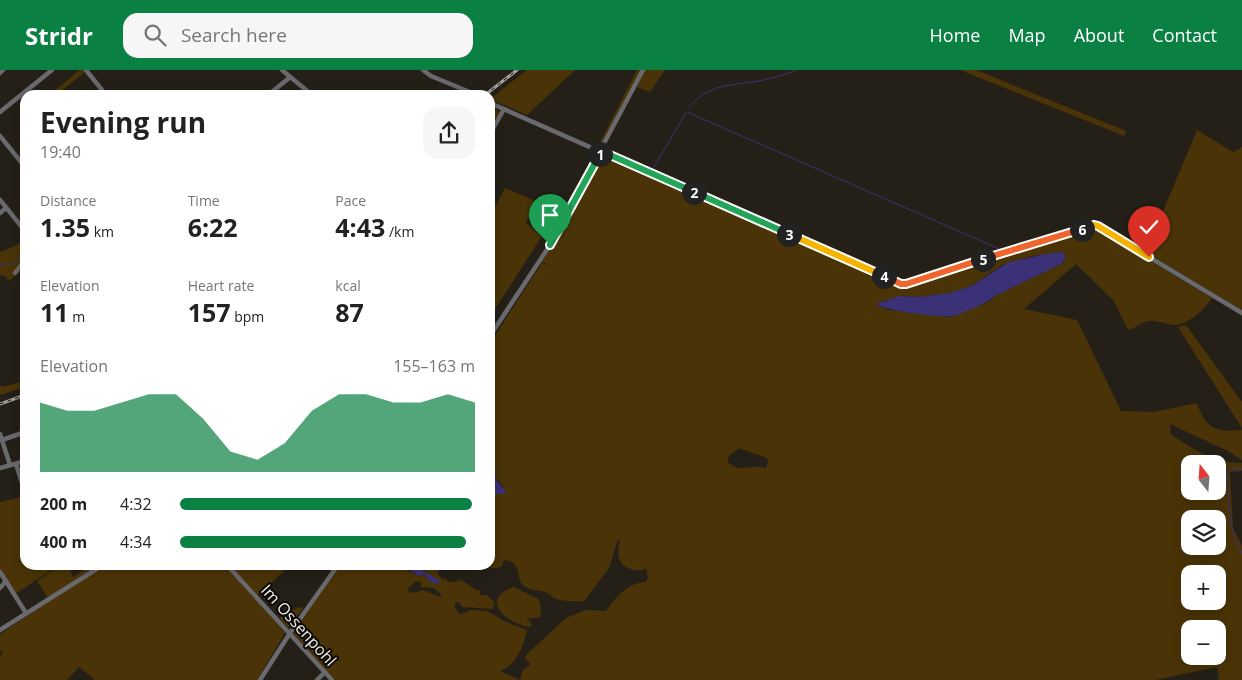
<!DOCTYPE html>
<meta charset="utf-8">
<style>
body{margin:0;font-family:"Open Sans",sans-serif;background:#f6f6f6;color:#222;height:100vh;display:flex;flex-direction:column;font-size:19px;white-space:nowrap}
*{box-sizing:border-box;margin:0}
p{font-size:16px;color:#767676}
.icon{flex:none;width:28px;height:28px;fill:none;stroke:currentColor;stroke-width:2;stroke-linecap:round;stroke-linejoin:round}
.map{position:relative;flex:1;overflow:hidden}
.details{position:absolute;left:20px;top:20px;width:475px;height:480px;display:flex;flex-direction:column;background:#fff;border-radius:15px;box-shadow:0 2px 12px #0003}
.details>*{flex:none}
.needle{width:32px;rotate:343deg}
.tools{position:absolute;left:1181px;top:385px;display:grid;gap:10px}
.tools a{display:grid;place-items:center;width:45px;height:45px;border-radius:10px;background:#fff;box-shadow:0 2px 12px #0003;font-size:25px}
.pin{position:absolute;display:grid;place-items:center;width:42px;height:42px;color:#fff;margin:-51px -21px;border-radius:50% 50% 50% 0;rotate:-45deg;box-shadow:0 0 5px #0007}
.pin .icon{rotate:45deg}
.km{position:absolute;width:25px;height:25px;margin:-12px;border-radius:50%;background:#222;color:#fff;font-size:14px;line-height:25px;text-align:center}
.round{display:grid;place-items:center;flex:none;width:52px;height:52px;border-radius:15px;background:#f6f6f6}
.head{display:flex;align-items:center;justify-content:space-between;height:85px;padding:0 20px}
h1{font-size:28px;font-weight:700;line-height:38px}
.stats{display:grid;grid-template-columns:repeat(3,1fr);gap:8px;height:85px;padding:5px 20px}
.stats div{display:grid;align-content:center}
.stats b{font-size:25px;font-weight:700}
.stats small{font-size:14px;font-weight:400}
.stats p{font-size:14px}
.chart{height:140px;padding:10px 20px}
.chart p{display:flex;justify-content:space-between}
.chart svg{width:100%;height:90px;margin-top:5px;fill:#0b8043;opacity:.7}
ul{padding:0 20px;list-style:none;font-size:16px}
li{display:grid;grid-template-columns:80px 60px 1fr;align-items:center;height:38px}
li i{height:12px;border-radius:6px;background:#0b8043}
header{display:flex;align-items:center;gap:30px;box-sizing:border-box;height:70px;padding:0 25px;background:#0b8043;color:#fff}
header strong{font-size:24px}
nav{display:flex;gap:28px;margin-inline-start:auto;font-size:18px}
.search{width:350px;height:45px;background:#f6f6f6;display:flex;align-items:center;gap:12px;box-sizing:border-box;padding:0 18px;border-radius:15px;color:#767676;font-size:19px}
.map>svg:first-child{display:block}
</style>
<header>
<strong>Stridr</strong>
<div class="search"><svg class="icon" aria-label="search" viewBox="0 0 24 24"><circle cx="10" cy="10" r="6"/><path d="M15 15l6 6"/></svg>Search here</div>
<nav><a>Home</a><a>Map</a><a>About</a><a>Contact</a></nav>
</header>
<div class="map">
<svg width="1242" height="610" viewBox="0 0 1242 610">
<rect width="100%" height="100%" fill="#242018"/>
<g fill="#4a3407" fill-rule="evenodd">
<path d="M80,0H83L84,3L56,25H49Z"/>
<path d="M527,0H575L527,45L490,29Z"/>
<path d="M637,0H641L602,76L599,74Z"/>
<path d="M645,0H665L650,22L637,17Z"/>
<path d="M960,0H976L1126,61L1124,66Z"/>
<path d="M490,37L500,42L490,59Z"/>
<path d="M1197,60L1233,82L1242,77V240L1146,182Z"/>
<path d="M603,85L897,214L913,218L907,215L1094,157L1212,228C1206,238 1188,255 1175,255C1166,255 1157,250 1148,251C1142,252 1136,257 1130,260L1127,258L1114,231L1076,194L1024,239L1077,250L1121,341L1154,342L1197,333C1205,358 1216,363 1242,360V390L1228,381L1170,354L1171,365C1197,380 1211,393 1242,393V401L1230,402L1233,457L1242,476V610H1219L1217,597L1155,610H335L293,564L340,495H408L407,500L417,505L424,504L428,510L430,505L422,500L419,495H442L439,498L438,504L443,510L446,509L447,511L454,512L461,510L478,521L480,519V525H487L494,532V537L492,539L462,537L459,532L454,533L456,535L454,537L460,545L471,540L487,541L506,552L527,560C524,575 516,596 500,601L520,610L523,600L530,595V593L525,588L526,585L566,548L586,540L606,541C616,527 627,513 646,512L648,508L646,498C641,501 639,501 634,500C617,496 617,485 620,471L618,469L609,498L584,531C580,532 560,531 557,529C553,528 550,524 547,523C539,519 532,522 524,516C514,507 524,492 504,490L502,496C495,500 491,498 485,495L478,497L475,495H490V424H504L503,416L490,401V273L542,193L553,197L542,192L601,89L609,92L601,88ZM1063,182L1064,192L1061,194L995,226L990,231L951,247L889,240L878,236L882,231L893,229L900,226L918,227L950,223L971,216L1002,195L1032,186ZM739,378L767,388L768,392L766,398C749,393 742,405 728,392V387ZM1190,394H1218V421H1190ZM1190,449H1218V476H1190ZM1190,504H1218V531H1190ZM415,512H421V517L434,518L442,525L440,527L423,520L413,523L407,521L408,518ZM1190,559H1218V586H1190Z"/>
<path d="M505,118L537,132L526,153L542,166L490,247V146Z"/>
<path d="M25,168V197L9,211L5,206L0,205V182L15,176Z"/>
<path d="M1186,255L1242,332V358L1178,257Z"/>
<path d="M25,311V317L0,325V315L2,317Z"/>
<path d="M25,426V495H59L15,524L0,501V432Z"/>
<path d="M61,495H68L73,507L92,495H291L255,527L285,563L257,610H95L79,597L67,610H0V586L3,583L0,580V564L50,531L37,511Z"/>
<path d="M514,517L538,529L540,532L541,546L538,548H527L532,554L530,557C505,554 479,528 514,517Z"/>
<path d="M304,537L289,558L279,548L297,538Z"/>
</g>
<g fill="#3b3177">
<path d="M1063,182L1066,188L1061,194L995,226C991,231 960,245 953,246C941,248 884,241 876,234L899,226L918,227L950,223L971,216L1009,192L1045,184Z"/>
<path d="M490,401L506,422L504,424H490Z"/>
<path d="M408,495H419L422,498L423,501L439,510L438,514C430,513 428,510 424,504L419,506L404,497Z"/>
</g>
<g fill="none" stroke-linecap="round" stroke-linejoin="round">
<g stroke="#3b3177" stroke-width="1">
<path d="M689,38C704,16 729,15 753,12C766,10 779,6 792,2L795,0"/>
<path d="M687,42L1004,181"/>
<path d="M654,97L686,43"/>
<path d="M652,101L653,99"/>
<path d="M0,194L10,195L25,183"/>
<path d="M1242,398L1229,399L1227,402C1229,430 1228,459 1242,484"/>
</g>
<g stroke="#69696e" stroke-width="4.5">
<path d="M86,0L102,20"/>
<path d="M282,0L312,25"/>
<path d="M423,0L431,6L477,25"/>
<path d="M0,3L3,0"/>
<path d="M273,21L289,8"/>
<path d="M490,33L901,214H906L1096,155L1242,243"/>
<path d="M0,42L52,0"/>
<path d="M490,64L504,39"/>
<path d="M0,66L25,97"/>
<path d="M0,130L25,161"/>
<path d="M0,143L6,138"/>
<path d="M15,203L25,190"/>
<path d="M490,266L550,175L643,0"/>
<path d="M0,364L10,395"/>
<path d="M2,370L25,362"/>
<path d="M16,394L24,419"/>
<path d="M0,398L25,391"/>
<path d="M227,495L332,610"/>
<path d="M0,502L26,543"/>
<path d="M0,518L6,511"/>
<path d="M0,560L103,495"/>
<path d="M260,610L290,563L338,495"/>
<path d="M317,610L325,602"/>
</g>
<defs>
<g id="rail">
<path d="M485,25L517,0"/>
<path d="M0,334L25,325"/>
</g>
</defs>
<use href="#rail" stroke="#a8a59f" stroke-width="3"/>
<use href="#rail" stroke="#0c0a07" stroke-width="1" stroke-dasharray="4" stroke-linecap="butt"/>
</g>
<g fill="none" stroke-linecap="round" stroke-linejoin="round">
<defs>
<path id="split-1" d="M550,175L600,84"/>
<path id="split-2" d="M600,84L601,81L694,122"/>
<path id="split-3" d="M694,122L789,164"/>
<path id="split-4" d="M789,164L884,206"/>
<path id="split-5" d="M884,206L901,214H906L983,189"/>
<path id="split-6" d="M983,189L1082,159"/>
<path id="split-7" d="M1082,159L1094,155L1098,156L1149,187"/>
</defs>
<use href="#split-1" stroke="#fff" stroke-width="10"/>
<use href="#split-2" stroke="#fff" stroke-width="10"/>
<use href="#split-3" stroke="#fff" stroke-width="10"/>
<use href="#split-4" stroke="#fff" stroke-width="10"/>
<use href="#split-5" stroke="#fff" stroke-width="10"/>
<use href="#split-6" stroke="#fff" stroke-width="10"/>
<use href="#split-7" stroke="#fff" stroke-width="10"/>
<use href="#split-1" stroke="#22a559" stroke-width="6"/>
<use href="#split-2" stroke="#22a559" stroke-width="6"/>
<use href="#split-3" stroke="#22a559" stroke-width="6"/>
<use href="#split-4" stroke="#f5b400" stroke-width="6"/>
<use href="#split-5" stroke="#f0652b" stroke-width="6"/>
<use href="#split-6" stroke="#f0652b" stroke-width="6"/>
<use href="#split-7" stroke="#f5b400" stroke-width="6"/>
</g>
<g text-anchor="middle" stroke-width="4" stroke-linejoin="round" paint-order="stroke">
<g font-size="16" fill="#f4f1ec" stroke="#0c0a07">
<text transform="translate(299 555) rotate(48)" y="6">Im Ossenpohl</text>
</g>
</g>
</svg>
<div class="tools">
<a><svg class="needle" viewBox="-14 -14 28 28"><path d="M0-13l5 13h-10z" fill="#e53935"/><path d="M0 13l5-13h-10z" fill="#767676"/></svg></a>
<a><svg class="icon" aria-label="layers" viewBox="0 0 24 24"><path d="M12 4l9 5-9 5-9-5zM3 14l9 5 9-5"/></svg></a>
<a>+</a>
<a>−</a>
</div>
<div class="pin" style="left:550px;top:175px;background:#1e9e55"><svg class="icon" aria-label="arrive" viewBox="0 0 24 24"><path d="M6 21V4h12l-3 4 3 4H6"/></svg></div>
<div class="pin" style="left:1149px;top:187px;background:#d93025"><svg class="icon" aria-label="check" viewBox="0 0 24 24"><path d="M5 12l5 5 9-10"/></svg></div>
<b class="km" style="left:600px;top:84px">1</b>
<b class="km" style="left:694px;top:122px">2</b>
<b class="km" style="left:789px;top:164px">3</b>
<b class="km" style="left:884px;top:206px">4</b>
<b class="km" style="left:983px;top:189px">5</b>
<b class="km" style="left:1082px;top:159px">6</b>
<section class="details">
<div class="head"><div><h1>Evening run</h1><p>19:40</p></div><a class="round"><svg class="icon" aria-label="share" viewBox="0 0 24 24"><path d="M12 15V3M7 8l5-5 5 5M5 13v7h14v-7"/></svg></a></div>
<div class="stats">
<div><p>Distance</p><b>1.35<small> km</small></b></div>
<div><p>Time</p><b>6:22</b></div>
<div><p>Pace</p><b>4:43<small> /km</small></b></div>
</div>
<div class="stats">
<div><p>Elevation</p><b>11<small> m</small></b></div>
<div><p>Heart rate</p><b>157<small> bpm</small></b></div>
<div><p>kcal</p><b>87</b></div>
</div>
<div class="chart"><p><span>Elevation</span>155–163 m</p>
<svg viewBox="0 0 160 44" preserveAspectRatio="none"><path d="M0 44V10L10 14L20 14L30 10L40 6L50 6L60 18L70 34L80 38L90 30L100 14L110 6L120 6L130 10L140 10L150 6L160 10V44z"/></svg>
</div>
<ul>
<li><b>200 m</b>4:32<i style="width:99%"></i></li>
<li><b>400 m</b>4:34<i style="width:97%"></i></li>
</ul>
</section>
</div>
